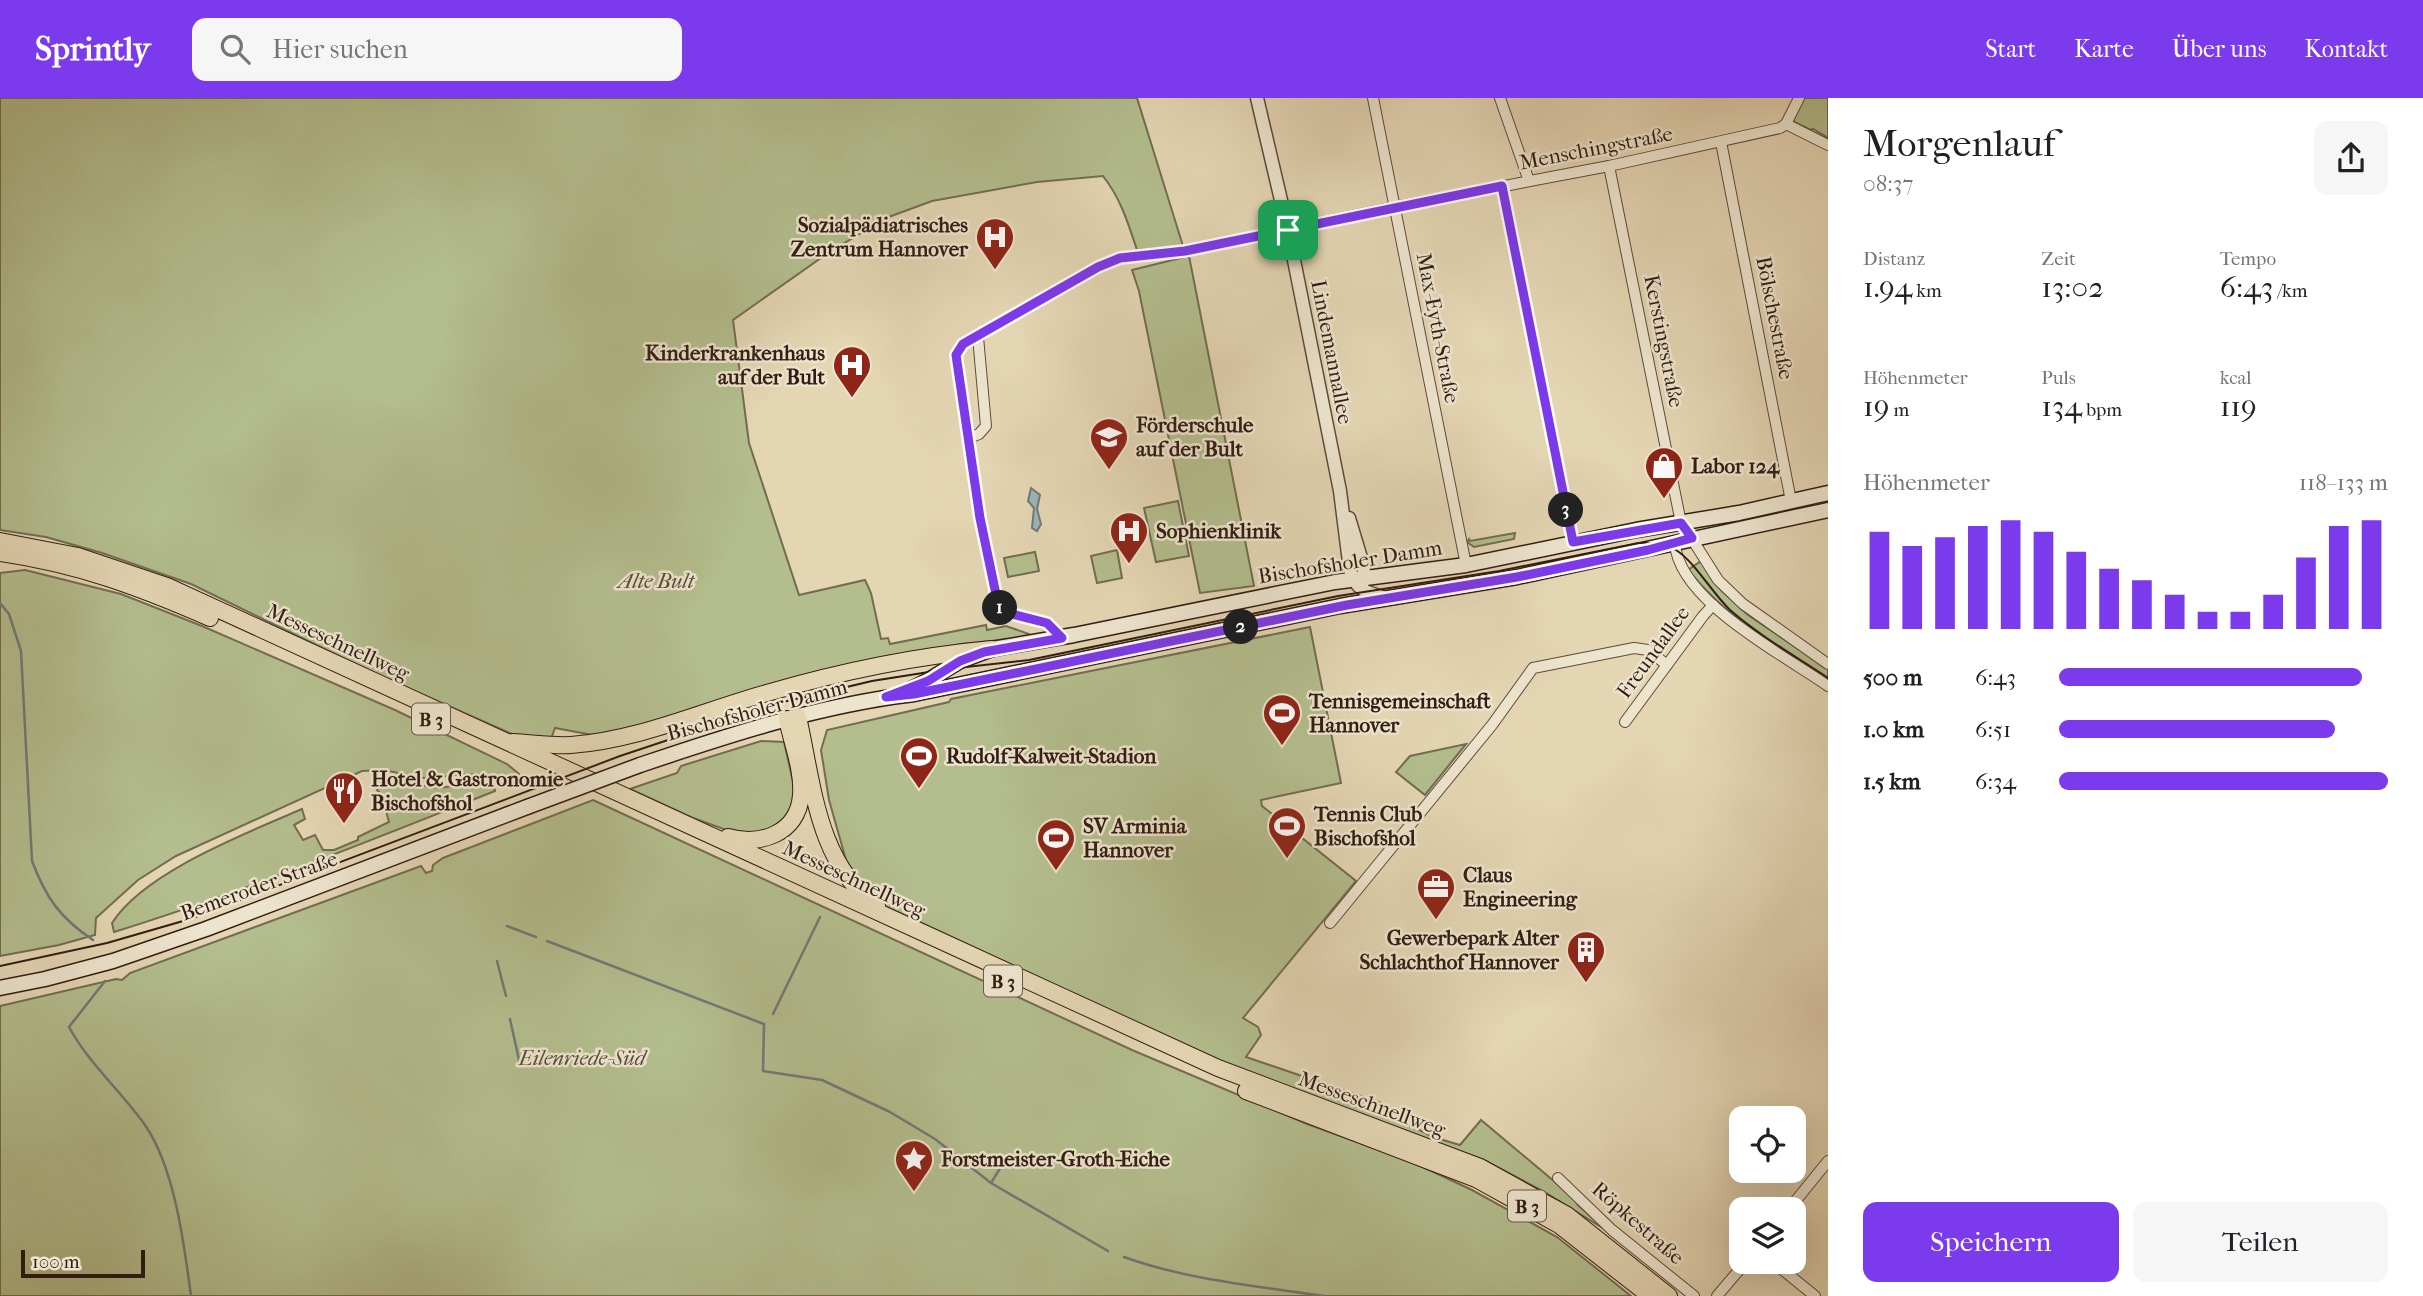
<!DOCTYPE html>
<html lang="de">
<meta charset="utf-8">
<style>
body{margin:0;font-family:"IM FELL French Canon",serif;background:#f6f6f6;color:#202124;height:100vh;display:flex;flex-direction:column;font-size:26px;white-space:nowrap}
*{box-sizing:border-box;margin:0}
p{font-size:23px;color:#757577}
.icon{flex:none;width:38px;height:38px;fill:none;stroke:currentColor;stroke-width:2;stroke-linecap:round;stroke-linejoin:round}
.map{position:relative;flex:1;overflow:hidden}
.side{display:flex;flex-direction:column;background:#fff;width:595px}
.side>*{flex:none}
.tools{position:absolute;left:1729px;top:1008px;display:grid;gap:14px}
.tools a{display:grid;place-items:center;width:77px;height:77px;border-radius:14px;background:#fff;box-shadow:0 7px 28px #0002;font-size:35px}
.scale{position:absolute;left:21px;bottom:18px;width:124px;box-sizing:border-box;padding-left:7px;border:4px solid #321d13;border-top:0;font-size:19px;line-height:24px;white-space:nowrap;color:#321d13;-webkit-text-stroke:5px #ede4ce;paint-order:stroke}
.pin{position:absolute;display:grid;place-items:center;width:60px;height:60px;color:#fff;margin:-30px;border-radius:14px;box-shadow:0 4px 10px #0006}
.km{position:absolute;width:35px;height:35px;margin:-18px;border-radius:50%;background:#222;color:#fff;font-size:19px;line-height:35px;text-align:center}
.round{display:grid;place-items:center;flex:none;width:74px;height:74px;border-radius:14px;background:#f6f6f6}
.overview{display:flex;align-items:center;justify-content:space-between;height:119px;padding:0 35px}
h1{font-size:38px;font-weight:600;line-height:52px}
.stats{display:grid;grid-template-columns:repeat(3,1fr);gap:10px;height:119px;padding:7px 35px}
.stats div{display:grid;align-content:center}
.stats b{font-size:30px;font-weight:600}
.stats small{font-size:19px;font-weight:400}
.stats p{font-size:19px}
.chart{height:196px;padding:14px 35px}
.chart p{display:flex;justify-content:space-between}
.chart svg{width:100%;height:126px;margin-top:7px;stroke:#7c3aed;stroke-width:6}
.action{display:flex;gap:14px;margin-top:auto;padding:14px 35px}
.action a{flex:1;height:80px;border-radius:14px;background:#7c3aed;color:#fff;font-size:28px;font-weight:600;line-height:80px;text-align:center}
.action a+a{background:#f6f6f6;color:#202124}
ul{padding:0 35px;list-style:none;font-size:23px}
li{display:grid;grid-template-columns:112px 84px 1fr;align-items:center;height:52px}
li i{height:18px;border-radius:9px;background:#7c3aed}
header{display:flex;align-items:center;gap:42px;box-sizing:border-box;height:98px;padding:0 35px;background:#7c3aed;color:#fff}
header strong{font-size:33px}
nav{display:flex;gap:38px;margin-inline-start:auto;font-size:24px}
.search{width:490px;height:63px;background:#f6f6f6;display:flex;align-items:center;gap:18px;box-sizing:border-box;padding:0 24px;border-radius:14px;color:#757577;font-size:26px}
main{display:flex;flex:1;min-height:0}
.map>svg:first-child{display:block}
</style>
<header>
<strong>Sprintly</strong>
<div class="search"><svg class="icon" aria-label="search" viewBox="0 0 24 24"><circle cx="10" cy="10" r="6"/><path d="M15 15l6 6"/></svg>Hier suchen</div>
<nav><a>Start</a><a>Karte</a><a>Über uns</a><a>Kontakt</a></nav>
</header>
<main>
<div class="map">
<svg width="1828" height="1198" viewBox="0 0 1828 1198">
<rect width="100%" height="100%" fill="#e4d5b3"/>
<filter id="stains"><feTurbulence type="fractalNoise" baseFrequency=".00286" numOctaves="4"/><feColorMatrix values="0 0 0 0 .2 0 0 0 0 .09 0 0 0 0 .02 0 0 0 .5 -.17"/></filter>
<radialGradient id="worn" r=".72"><stop offset=".6" stop-color="#630" stop-opacity="0"/><stop offset="1" stop-color="#630" stop-opacity=".3"/></radialGradient>
<g fill="#b3bd8d" stroke="#726d50" stroke-width="2">
<path d="M0,0H1137L1183,148L1137,152C1128,125 1121,101 1103,78L1037,84L932,103L886,120L828,155L733,222L749,345L799,497L865,482L871,495L881,541L888,540L890,546L986,527L987,532L1006,528L1029,536L1030,539L961,546L811,577L668,620L598,638L555,630L551,641L512,636L376,576L191,486L102,455L46,439L0,432Z"/>
<path d="M1803,0H1828V40L1813,31L1811,32L1794,24L1793,21Z"/>
<path d="M1189,158L1254,488L1200,495L1139,193L1132,172Z"/>
<path d="M1178,403L1189,458L1156,464L1144,410Z"/>
<path d="M1515,435L1514,441L1474,449L1467,444L1469,441L1470,443Z"/>
<path d="M1117,452L1122,480L1097,485L1091,458Z"/>
<path d="M1035,454L1039,473L1008,479L1004,460Z"/>
<path d="M1701,463L1721,492L1748,517L1828,571V583C1775,549 1729,522 1688,472Z"/>
<path d="M25,472L121,496L202,528L395,612L507,666L519,676L515,683L497,677L459,676L429,681L383,672L362,673L176,758L138,782L96,820L95,837L59,847L0,858V475Z"/>
<path d="M1310,529L1341,685L1261,702L1262,708L1356,783L1243,920L1258,929L1261,937L1246,959L1381,1005L1408,1026L1433,1039L1460,1047L1481,1022L1574,1100L1578,1107L1609,1134L1543,1093L1484,1062L1269,986L1094,907L1036,878L883,807L848,769L829,702L821,652L827,632L949,604L951,601Z"/>
<path d="M761,643L784,644L796,697L795,707L777,732L743,738L693,720L630,691L677,675L681,668Z"/>
<path d="M1466,646L1425,697L1396,674L1410,658Z"/>
<path d="M387,682L439,690L468,686L494,689L495,693C369,743 243,794 114,834L112,825C144,774 247,735 302,711L305,721L294,727L303,742L315,737L323,752H334L358,742V739L389,724L386,713H382L380,706L383,698L377,692L380,684Z"/>
<path d="M593,702L1132,952L1307,1026L1412,1064L1472,1092L1557,1139L1631,1198H0V908L116,881L122,882L130,875L421,768L426,775L432,773L433,767L443,760Z"/>
</g>
<path fill="#9cb5b9" stroke="#727877" stroke-width="2" d="M1031,390L1040,397L1037,411L1041,426L1037,433L1032,430L1034,410L1028,403Z"/>
<g fill="none" stroke-linecap="round" stroke-linejoin="round">
<g stroke="#727877" stroke-width="2.5">
<path d="M0,505L9,516L21,553L32,763C46,800 60,820 93,842"/>
<path d="M507,828L536,839"/>
<path d="M547,843L764,926L763,973L822,982L890,1014L935,1041L991,1085L1108,1153"/>
<path d="M497,863L506,898"/>
<path d="M105,883L69,929C89,966 121,993 145,1027C175,1071 184,1146 191,1198"/>
<path d="M773,916L820,819"/>
<path d="M510,921L519,962"/>
<path d="M991,1085L1007,1059"/>
<path d="M1124,1159C1188,1182 1256,1188 1324,1198"/>
</g>
<defs>
<g id="minor">
<path d="M1373,0L1466,467"/>
<path d="M1500,0L1529,83"/>
<path d="M1786,26L1828,47"/>
<path d="M1786,26L1799,0"/>
<path d="M1721,44L1791,403"/>
<path d="M1609,68L1681,425"/>
<path d="M1502,88L1573,444"/>
<path d="M969,340L979,336L986,328L978,239"/>
<path d="M1692,441L1718,482L1743,506L1828,566"/>
<path d="M1675,445C1678,503 1786,558 1828,588"/>
<path d="M1062,540L1047,525L1004,514L998,506L980,420L956,257L963,246L1098,169L1120,160L1186,153L1394,109L1609,68L1780,30L1786,26"/>
<path d="M1625,624L1703,518L1713,507"/>
<path d="M1330,825L1492,627L1533,570L1634,550L1648,552L1667,567"/>
<path d="M1558,1080L1612,1132L1694,1198"/>
<path d="M1789,1111L1828,1063"/>
<path d="M1773,1164L1815,1198"/>
<path d="M1717,1198L1746,1164"/>
</g>
<g id="tertiary">
<path d="M1257,0L1288,132L1340,393L1350,472C1355,492 1368,495 1386,500"/>
<path d="M1349,420L1364,470L1362,487"/>
</g>
<g id="secondary">
<path d="M911,591L927,583L960,563L992,551L1074,537L1335,484L1466,467L1636,432L1739,415L1828,395"/>
<path d="M640,667C729,637 820,607 914,596L1340,508L1517,479L1828,412"/>
<path d="M0,890L45,881L113,863L206,831L527,709"/>
</g>
<g id="trunk">
<path d="M0,443L78,458L167,488L1218,970L1480,1069L1567,1117L1669,1198"/>
<path d="M0,455C77,466 139,489 210,520"/>
<path d="M798,619C813,685 817,766 877,808"/>
<path d="M513,644C532,645 552,648 571,647C639,642 702,613 767,595C839,574 916,558 992,551"/>
<path d="M728,739C760,748 798,736 801,697C803,672 792,645 787,621"/>
<path d="M1246,993L1476,1081L1559,1127L1650,1198"/>
</g>
</defs>
<use href="#minor" stroke="#5e4b3b" stroke-width="12"/>
<use href="#tertiary" stroke="#5e4b3b" stroke-width="15"/>
<use href="#secondary" stroke="#321d13" stroke-width="17"/>
<use href="#trunk" stroke="#321d13" stroke-width="18"/>
<use href="#minor" stroke="#ede4ce" stroke-width="10"/>
<use href="#tertiary" stroke="#ede4ce" stroke-width="12"/>
<use href="#secondary" stroke="#ede4ce" stroke-width="14"/>
<use href="#trunk" stroke="#e4d5b3" stroke-width="16"/>
<path stroke="#321d13" stroke-width="2" d="M0,868L107,845L190,821L620,658L779,605L872,583L948,571L1029,562L1338,498L1499,473L1639,445C1652,444 1664,445 1676,452C1695,464 1712,495 1730,512C1760,538 1795,558 1828,580"/>
<defs>
<path id="secondary-bridge" d="M527,709L640,667"/>
</defs>
<use href="#secondary-bridge" stroke="#321d13" stroke-width="17" stroke-linecap="butt"/>
<use href="#secondary-bridge" stroke="#ede4ce" stroke-width="14"/>
</g>
<g fill="none" stroke-linecap="round" stroke-linejoin="round">
<defs>
<path id="route" d="M1502,88L1573,444L1681,425L1692,440L1648,452L1517,479L1347,507L914,596L886,599L928,583L960,563L984,554L1062,540L1047,525L1004,514L998,506L980,420L956,257L963,246L1098,169L1120,160L1185,153Z"/>
</defs>
<use href="#route" stroke="#fff" stroke-width="14"/>
<use href="#route" stroke="#7c3aed" stroke-width="9"/>
</g>
<defs>
<symbol id="hospital-pin" viewBox="-11 -11 22 30"><path d="M0 17L-7.5 6A9.5 9.5 0 1 1 7.5 6Z" fill="#8f2418" stroke="#ede4ce"/><path d="M-5-5h3v3.5h4V-5h3V5h-3V1.5h-4V5h-3Z" fill="#fff"/></symbol>
<symbol id="school-pin" viewBox="-11 -11 22 30"><path d="M0 17L-7.5 6A9.5 9.5 0 1 1 7.5 6Z" fill="#8f2418" stroke="#ede4ce"/><path d="M0-5L7-2L0 1L-7-2ZM-4 1L0 2.5L4 1V4Q0 6-4 4Z" fill="#fff"/></symbol>
<symbol id="shop-pin" viewBox="-11 -11 22 30"><path d="M0 17L-7.5 6A9.5 9.5 0 1 1 7.5 6Z" fill="#8f2418" stroke="#ede4ce"/><path d="M-5-2.5h2.3a2.7 3.5 0 0 1 5.4 0H5L5.5 6h-11ZM-1.5-2.5h3a1.5 2.3 0 0 0-3 0Z" fill="#fff"/></symbol>
<symbol id="stadium-pin" viewBox="-11 -11 22 30"><path d="M0 17L-7.5 6A9.5 9.5 0 1 1 7.5 6Z" fill="#8f2418" stroke="#ede4ce"/><path d="M0-5a6.5 5 0 1 0 0 10a6.5 5 0 1 0 0-10ZM-3.5-1.8h7v3.6h-7Z" fill="#fff"/></symbol>
<symbol id="restaurant-pin" viewBox="-11 -11 22 30"><path d="M0 17L-7.5 6A9.5 9.5 0 1 1 7.5 6Z" fill="#8f2418" stroke="#ede4ce"/><path d="M-5-6h1v4h1v-4h1v4h1v-4h1v5L-1.5 .5V6h-2V.5L-5-1ZM5-6V6H3V1.5H1.5Q1.5-4 5-6Z" fill="#fff"/></symbol>
<symbol id="office-pin" viewBox="-11 -11 22 30"><path d="M0 17L-7.5 6A9.5 9.5 0 1 1 7.5 6Z" fill="#8f2418" stroke="#ede4ce"/><path d="M-6-3h4V-5.5h4V-3h4V5H-6ZM-1-4.5V-3h2v-1.5ZM-6 0V1H6V0Z" fill="#fff"/></symbol>
<symbol id="building-pin" viewBox="-11 -11 22 30"><path d="M0 17L-7.5 6A9.5 9.5 0 1 1 7.5 6Z" fill="#8f2418" stroke="#ede4ce"/><path d="M-4-6H4V6H1V3H-1V6H-4ZM-2.5-4.3h1.7v1.8h-1.7ZM.8-4.3h1.7v1.8H.8ZM-2.5-1h1.7V.8h-1.7ZM.8-1h1.7V.8H.8Z" fill="#fff"/></symbol>
<symbol id="sight-pin" viewBox="-11 -11 22 30"><path d="M0 17L-7.5 6A9.5 9.5 0 1 1 7.5 6Z" fill="#8f2418" stroke="#ede4ce"/><path d="M0-6L1.8-2.2L6-1.7L2.9 1.2L3.7 5.4L0 3.3L-3.7 5.4L-2.9 1.2L-6-1.7L-1.8-2.2Z" fill="#fff"/></symbol>
</defs>
<g fill-rule="evenodd">
<use href="#hospital-pin" x="973" y="117" width="44" height="60"/>
<use href="#hospital-pin" x="830" y="245" width="44" height="60"/>
<use href="#school-pin" x="1087" y="317" width="44" height="60"/>
<use href="#shop-pin" x="1642" y="346" width="44" height="60"/>
<use href="#hospital-pin" x="1107" y="411" width="44" height="60"/>
<use href="#stadium-pin" x="1260" y="593" width="44" height="60"/>
<use href="#stadium-pin" x="897" y="636" width="44" height="60"/>
<use href="#restaurant-pin" x="322" y="671" width="44" height="60"/>
<use href="#stadium-pin" x="1265" y="706" width="44" height="60"/>
<use href="#stadium-pin" x="1034" y="718" width="44" height="60"/>
<use href="#office-pin" x="1414" y="767" width="44" height="60"/>
<use href="#building-pin" x="1564" y="830" width="44" height="60"/>
<use href="#sight-pin" x="892" y="1039" width="44" height="60"/>
</g>
<g text-anchor="middle" stroke-width="5" stroke-linejoin="round" paint-order="stroke">
<g fill="#ede4ce" stroke="#6a594b" stroke-width="2">
<rect x="412" y="605.5" width="38" height="31" rx="5"/>
<rect x="984" y="867.5" width="38" height="31" rx="5"/>
<rect x="1508" y="1092.5" width="38" height="31" rx="5"/>
</g>
<g font-size="19" font-weight="bold" fill="#321d13">
<text x="431" y="628">B 3</text>
<text x="1003" y="890">B 3</text>
<text x="1527" y="1115">B 3</text>
</g>
<g font-size="21" fill="#321d13" stroke="#ede4ce">
<text transform="translate(1596 50) rotate(-11)" y="7">Menschingstraße</text>
<text transform="translate(1775 220) rotate(79)" y="7">Bölschestraße</text>
<text transform="translate(1438 230) rotate(79)" y="7">Max-Eyth-Straße</text>
<text transform="translate(1664 243) rotate(79)" y="7">Kerstingstraße</text>
<text transform="translate(1332 254) rotate(79)" y="7">Lindemannallee</text>
<text transform="translate(1350 464) rotate(-9)" y="7">Bischofsholer Damm</text>
<text transform="translate(338 544) rotate(25)" y="7">Messeschnellweg</text>
<text transform="translate(1653 554) rotate(-54)" y="7">Freundallee</text>
<text transform="translate(757 612) rotate(-15)" y="7">Bischofsholer Damm</text>
<text transform="translate(854 781) rotate(25)" y="7">Messeschnellweg</text>
<text transform="translate(259 788) rotate(-20)" y="7">Bemeroder Straße</text>
<text transform="translate(1372 1006) rotate(20)" y="7">Messeschnellweg</text>
<text transform="translate(1638 1125) rotate(41)" y="7">Röpkestraße</text>
</g>
<g font-size="21" font-weight="bold" fill="#321d13" stroke="#ede4ce" text-anchor="start">
<text x="968" y="134" text-anchor="end">Sozialpädiatrisches<tspan x="968" dy="24">Zentrum Hannover</tspan></text>
<text x="825" y="262" text-anchor="end">Kinderkrankenhaus<tspan x="825" dy="24">auf der Bult</tspan></text>
<text x="1136" y="334">Förderschule<tspan x="1136" dy="24">auf der Bult</tspan></text>
<text x="1691" y="375">Labor 124</text>
<text x="1156" y="440">Sophienklinik</text>
<text x="1309" y="610">Tennisgemeinschaft<tspan x="1309" dy="24">Hannover</tspan></text>
<text x="946" y="665">Rudolf-Kalweit-Stadion</text>
<text x="371" y="688">Hotel &amp; Gastronomie<tspan x="371" dy="24">Bischofshol</tspan></text>
<text x="1314" y="723">Tennis Club<tspan x="1314" dy="24">Bischofshol</tspan></text>
<text x="1083" y="735">SV Arminia<tspan x="1083" dy="24">Hannover</tspan></text>
<text x="1463" y="784">Claus<tspan x="1463" dy="24">Engineering</tspan></text>
<text x="1559" y="847" text-anchor="end">Gewerbepark Alter<tspan x="1559" dy="24">Schlachthof Hannover</tspan></text>
<text x="941" y="1068">Forstmeister-Groth-Eiche</text>
</g>
<g font-size="21" font-style="italic" fill="#594d38" stroke="#ede4ce">
<text x="656" y="490">Alte Bult</text>
<text x="582" y="967">Eilenriede-Süd</text>
</g>
</g>
<rect width="100%" height="100%" filter="url(#stains)"/>
<rect width="100%" height="100%" fill="url(#worn)"/>
</svg>
<div class="tools">
<a><svg class="icon" aria-label="locate" viewBox="0 0 24 24"><circle cx="12" cy="12" r="6"/><path d="M12 2v4M12 18v4M2 12h4M18 12h4"/></svg></a>
<a><svg class="icon" aria-label="layers" viewBox="0 0 24 24"><path d="M12 4l9 5-9 5-9-5zM3 14l9 5 9-5"/></svg></a>
</div>
<div class="scale">100 m</div>
<div class="pin" style="left:1288px;top:132px;background:#1e9e55"><svg class="icon" aria-label="arrive" viewBox="0 0 24 24"><path d="M6 21V4h12l-3 4 3 4H6"/></svg></div>
<b class="km" style="left:1000px;top:510px">1</b>
<b class="km" style="left:1241px;top:529px">2</b>
<b class="km" style="left:1566px;top:412px">3</b>
</div>
<section class="side">
<div class="overview"><div><h1>Morgenlauf</h1><p>08:37</p></div><a class="round"><svg class="icon" aria-label="share" viewBox="0 0 24 24"><path d="M12 15V3M7 8l5-5 5 5M5 13v7h14v-7"/></svg></a></div>
<div class="stats">
<div><p>Distanz</p><b>1.94<small> km</small></b></div>
<div><p>Zeit</p><b>13:02</b></div>
<div><p>Tempo</p><b>6:43<small> /km</small></b></div>
</div>
<div class="stats">
<div><p>Höhenmeter</p><b>19<small> m</small></b></div>
<div><p>Puls</p><b>134<small> bpm</small></b></div>
<div><p>kcal</p><b>119</b></div>
</div>
<div class="chart"><p><span>Höhenmeter</span>118–133 m</p>
<svg viewBox="0 0 160 44" preserveAspectRatio="none"><path d="M5 44V10M15 44V15M25 44V12M35 44V8M45 44V6M55 44V10M65 44V17M75 44V23M85 44V27M95 44V32M105 44V38M115 44V38M125 44V32M135 44V19M145 44V8M155 44V6"/></svg>
</div>
<ul>
<li><b>500 m</b>6:43<i style="width:92%"></i></li>
<li><b>1.0 km</b>6:51<i style="width:84%"></i></li>
<li><b>1.5 km</b>6:34<i style="width:100%"></i></li>
</ul>
<div class="action"><a>Speichern</a><a>Teilen</a></div>
</section>
</main>
